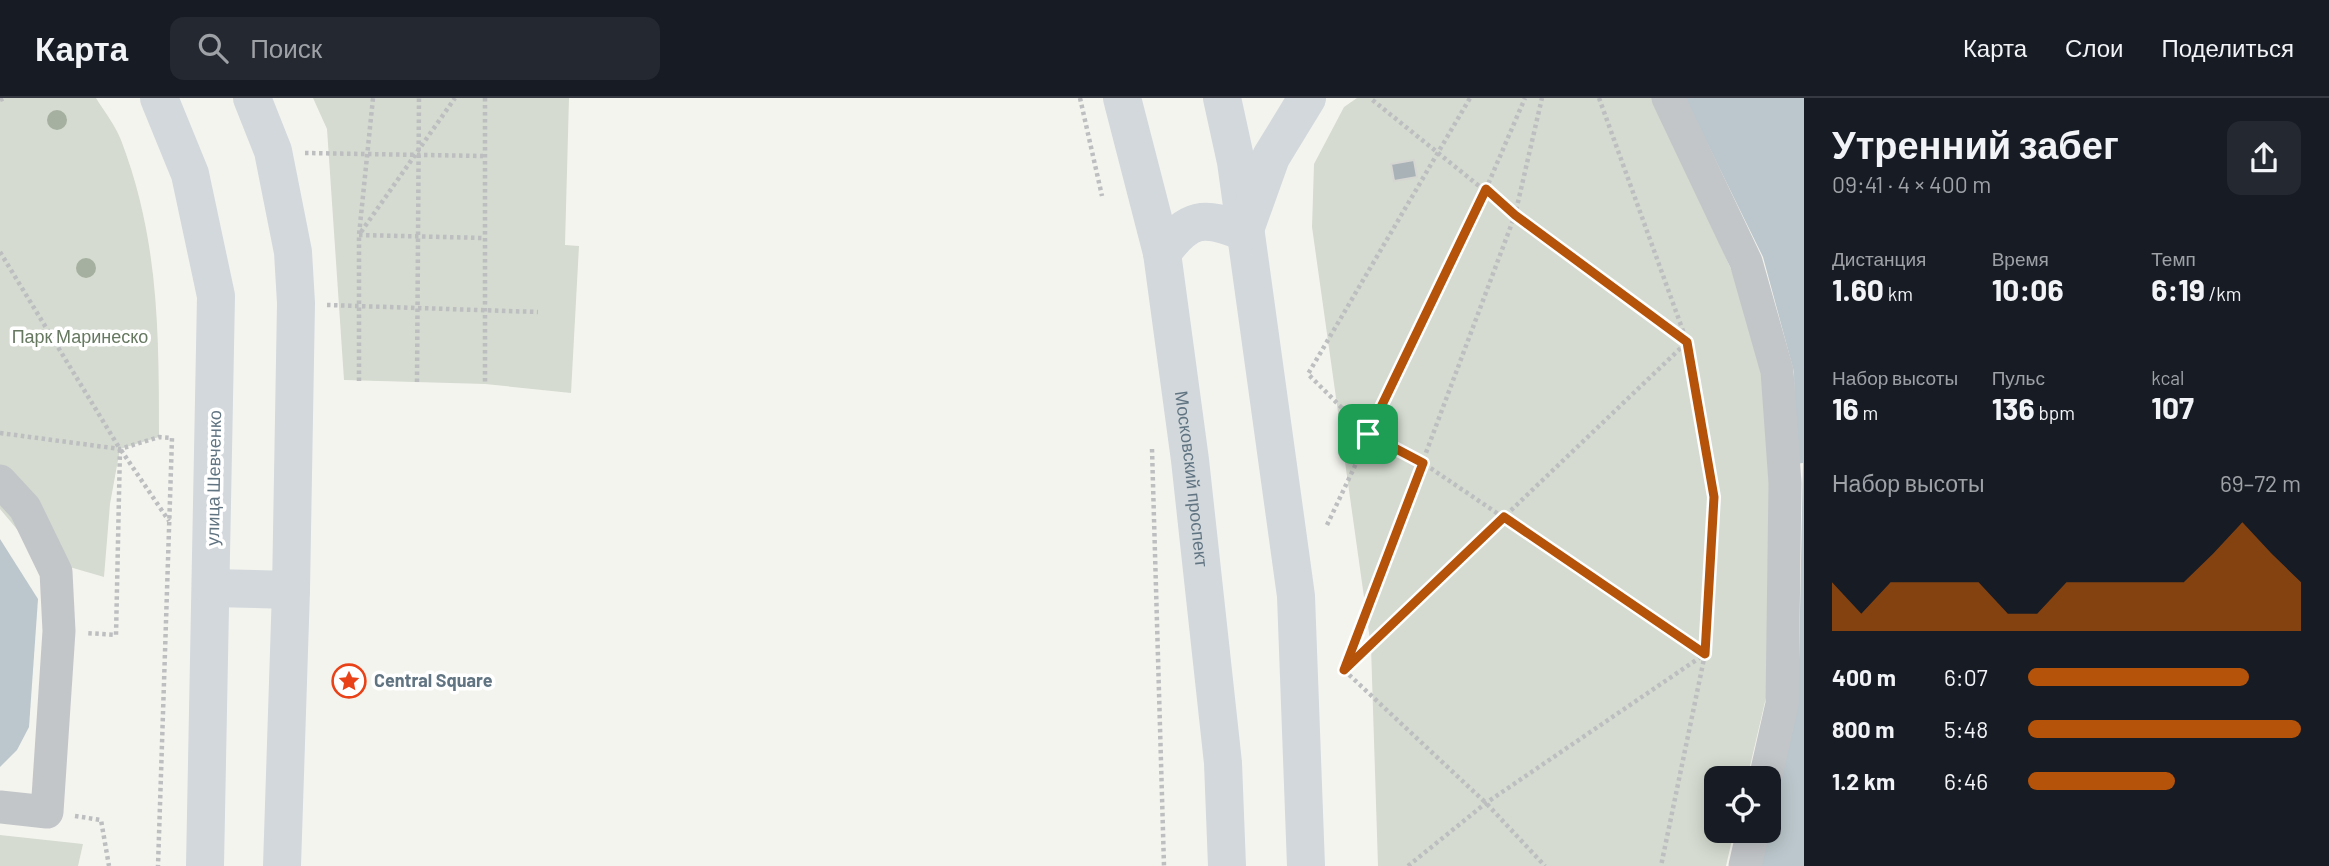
<!DOCTYPE html>
<html lang="ru">
<meta charset="utf-8">
<style>
body{margin:0;font-family:Barlow,sans-serif;background:#242831;color:#f1f3f6;height:100vh;display:flex;flex-direction:column;font-size:26px;white-space:nowrap}
*{box-sizing:border-box;margin:0}
p{font-size:23px;color:#9ea1a6}
.icon{flex:none;width:38px;height:38px;fill:none;stroke:currentColor;stroke-width:2;stroke-linecap:round;stroke-linejoin:round}
.map{position:relative;flex:1;overflow:hidden}
.drawer{display:flex;flex-direction:column;background:#171b24;width:525px}
.drawer>*{flex:none}
.buttons{position:absolute;left:1704px;top:668px;display:grid;gap:14px}
.buttons a{display:grid;place-items:center;width:77px;height:77px;border-radius:14px;background:#171b24;box-shadow:0 4px 18px #0003;font-size:35px}
.pin{position:absolute;display:grid;place-items:center;width:60px;height:60px;color:#fff;margin:-30px;border-radius:14px;box-shadow:0 4px 10px #0006}
.round{display:grid;place-items:center;flex:none;width:74px;height:74px;border-radius:14px;background:#242831}
.headline{display:flex;align-items:center;justify-content:space-between;height:119px;padding:0 28px}
h1{font-size:38px;font-weight:700;line-height:52px}
.stats{display:grid;grid-template-columns:repeat(3,1fr);gap:10px;height:119px;padding:7px 28px}
.stats div{display:grid;align-content:center}
.stats b{font-size:30px;font-weight:700}
.stats small{font-size:19px;font-weight:400}
.stats p{font-size:19px}
.chart{height:196px;padding:14px 28px}
.chart p{display:flex;justify-content:space-between}
.chart svg{width:100%;height:126px;margin-top:7px;fill:#b45309;opacity:.7}
ul{padding:0 28px;list-style:none;font-size:23px}
li{display:grid;grid-template-columns:112px 84px 1fr;align-items:center;height:52px}
li i{height:18px;border-radius:9px;background:#b45309}
header{display:flex;align-items:center;gap:42px;box-sizing:border-box;height:98px;padding:0 35px;background:#171b24;border-bottom:2px solid #363941}
header strong{font-size:33px}
nav{display:flex;gap:38px;margin-inline-start:auto;font-size:24px}
.search{width:490px;height:63px;background:#242831;display:flex;align-items:center;gap:18px;box-sizing:border-box;padding:0 24px;border-radius:14px;color:#9ea1a6;font-size:26px}
main{display:flex;flex:1;min-height:0}
.map>svg:first-child{display:block}
</style>
<header>
<strong>Карта</strong>
<div class="search"><svg class="icon" aria-label="search" viewBox="0 0 24 24"><circle cx="10" cy="10" r="6"/><path d="M15 15l6 6"/></svg>Поиск</div>
<nav><a>Карта</a><a>Слои</a><a>Поделиться</a></nav>
</header>
<main>
<div class="map">
<svg width="1804" height="768" viewBox="0 0 1804 768">
<rect width="100%" height="100%" fill="#f4f4ef"/>
<g fill="#d5dbd0">
<path d="M0,0H96C104,13 115,27 121,42C159,141 159,235 159,339L120,351L110,406L104,479L42,461L0,411Z"/>
<path d="M313,0H569L565,147L579,148L571,295L485,286L344,282L327,31Z"/>
<path d="M1357,0H1656L1751,217L1766,275L1772,445L1768,591L1747,681H1717V733H1734L1726,768H1378L1371,549L1312,129L1314,66L1344,9Z"/>
<path d="M0,737L83,746L78,768H0Z"/>
</g>
<g fill="#bbc7cc">
<path d="M1685,0H1804V768H1759L1792,634L1799,562L1803,365L1795,366L1794,274L1763,159Z"/>
<path d="M0,441L38,501L29,629L17,652L0,669Z"/>
</g>
<path fill="#a9b2b6" stroke="#d5d5d2" stroke-width="2" d="M1414,62L1417,79L1394,83L1391,66Z"/>
<g fill="none" stroke-linecap="round" stroke-linejoin="round">
<g stroke="#bcbec0" stroke-width="4.5" stroke-dasharray="3.5 3.5" stroke-linecap="butt">
<path d="M485,0V286"/>
<path d="M1080,0L1102,98"/>
<path d="M1599,0L1687,244L1714,399L1705,556L1661,768"/>
<path d="M0,2L5,0"/>
<path d="M305,55L483,58"/>
<path d="M361,134L455,0"/>
<path d="M359,137L483,140"/>
<path d="M0,154L120,351L116,537L86,535"/>
<path d="M327,207L538,214"/>
<path d="M359,283V137L373,0"/>
<path d="M417,284L419,0"/>
<path d="M0,335L120,351L159,339L172,340L158,768"/>
<path d="M1152,351L1164,768"/>
<path d="M121,352L169,423"/>
<path d="M1327,427L1486,91L1525,0"/>
<path d="M1345,571L1515,117L1542,0"/>
<path d="M1344,572L1687,244L1515,117L1370,0"/>
<path d="M1344,572L1486,705L1545,768"/>
<path d="M75,718L101,722L109,768"/>
<path d="M1408,768L1486,705L1705,556L1423,365L1368,336L1308,276L1470,0"/>
</g>
<g stroke="#c3c6c9" stroke-width="33">
<path d="M1668,0L1746,164L1777,273L1785,385L1782,606L1765,681"/>
<path d="M0,383L25,410L56,474L59,533L47,714L0,709"/>
<path d="M1745,768L1753,733"/>
</g>
<g stroke="#d2d8dc" stroke-width="38">
<path d="M159,0L190,76L216,198L205,768"/>
<path d="M252,0L273,53L293,154L296,205L291,492L282,768"/>
<path id="s1" d="M1122,0L1162,155L1190,362L1223,665L1227,768"/>
<path d="M1222,0L1236,64L1296,498L1306,768"/>
<path d="M1247,126L1271,59L1307,0"/>
<path d="M1162,155C1189,119 1203,117 1244,134"/>
<path d="M212,490L291,492"/>
</g>
</g>
<g fill="#a6b0a0">
<circle cx="57" cy="22" r="10"/>
<circle cx="86" cy="170" r="10"/>
</g>
<g fill="none" stroke-linecap="round" stroke-linejoin="round">
<defs>
<path id="route" d="M1486,91L1515,117L1687,244L1714,399L1705,556L1504,419L1344,572L1423,365L1368,336Z"/>
</defs>
<use href="#route" stroke="#fff" stroke-width="14"/>
<use href="#route" stroke="#b45309" stroke-width="9"/>
</g>
<defs>
<symbol id="sight-ring" viewBox="-11 -11 22 22"><circle r="9.5" fill="#fff" stroke="#e94219" stroke-width="1.5"/><path d="M0-6L1.8-2.2L6-1.7L2.9 1.2L3.7 5.4L0 3.3L-3.7 5.4L-2.9 1.2L-6-1.7L-1.8-2.2Z" fill="#e94219"/></symbol>
</defs>
<g fill-rule="evenodd">
<use href="#sight-ring" x="330" y="564" width="38" height="38"/>
</g>
<g text-anchor="middle" stroke-width="7" stroke-linejoin="round" paint-order="stroke">
<g font-size="18" fill="#667860" stroke="#fff">
<text x="80" y="245">Парк Маринеско</text>
</g>
<g font-size="18" fill="#617482" stroke="#fff">
<text transform="translate(214 380) rotate(-89)" y="6">улица Шевченко</text>
<text dy="6" stroke="none"><textPath href="#s1" startOffset="388">Московский проспект</textPath></text>
</g>
<g font-size="18" font-weight="bold" fill="#617482" stroke="#fff" text-anchor="start">
<text x="374" y="589">Central Square</text>
</g>
</g>
</svg>
<div class="buttons">
<a><svg class="icon" aria-label="locate" viewBox="0 0 24 24"><circle cx="12" cy="12" r="6"/><path d="M12 2v4M12 18v4M2 12h4M18 12h4"/></svg></a>
</div>
<div class="pin" style="left:1368px;top:336px;background:#1e9e55"><svg class="icon" aria-label="arrive" viewBox="0 0 24 24"><path d="M6 21V4h12l-3 4 3 4H6"/></svg></div>
</div>
<section class="drawer">
<div class="headline"><div><h1>Утренний забег</h1><p>09:41 · 4 × 400 m</p></div><a class="round"><svg class="icon" aria-label="share" viewBox="0 0 24 24"><path d="M12 15V3M7 8l5-5 5 5M5 13v7h14v-7"/></svg></a></div>
<div class="stats">
<div><p>Дистанция</p><b>1.60<small> km</small></b></div>
<div><p>Время</p><b>10:06</b></div>
<div><p>Темп</p><b>6:19<small> /km</small></b></div>
</div>
<div class="stats">
<div><p>Набор высоты</p><b>16<small> m</small></b></div>
<div><p>Пульс</p><b>136<small> bpm</small></b></div>
<div><p>kcal</p><b>107</b></div>
</div>
<div class="chart"><p><span>Набор высоты</span>69–72 m</p>
<svg viewBox="0 0 160 44" preserveAspectRatio="none"><path d="M0 44V27L10 38L20 27L30 27L40 27L50 27L60 38L70 38L80 27L90 27L100 27L110 27L120 27L130 17L140 6L150 17L160 27V44z"/></svg>
</div>
<ul>
<li><b>400 m</b>6:07<i style="width:81%"></i></li>
<li><b>800 m</b>5:48<i style="width:100%"></i></li>
<li><b>1.2 km</b>6:46<i style="width:54%"></i></li>
</ul>
</section>
</main>
